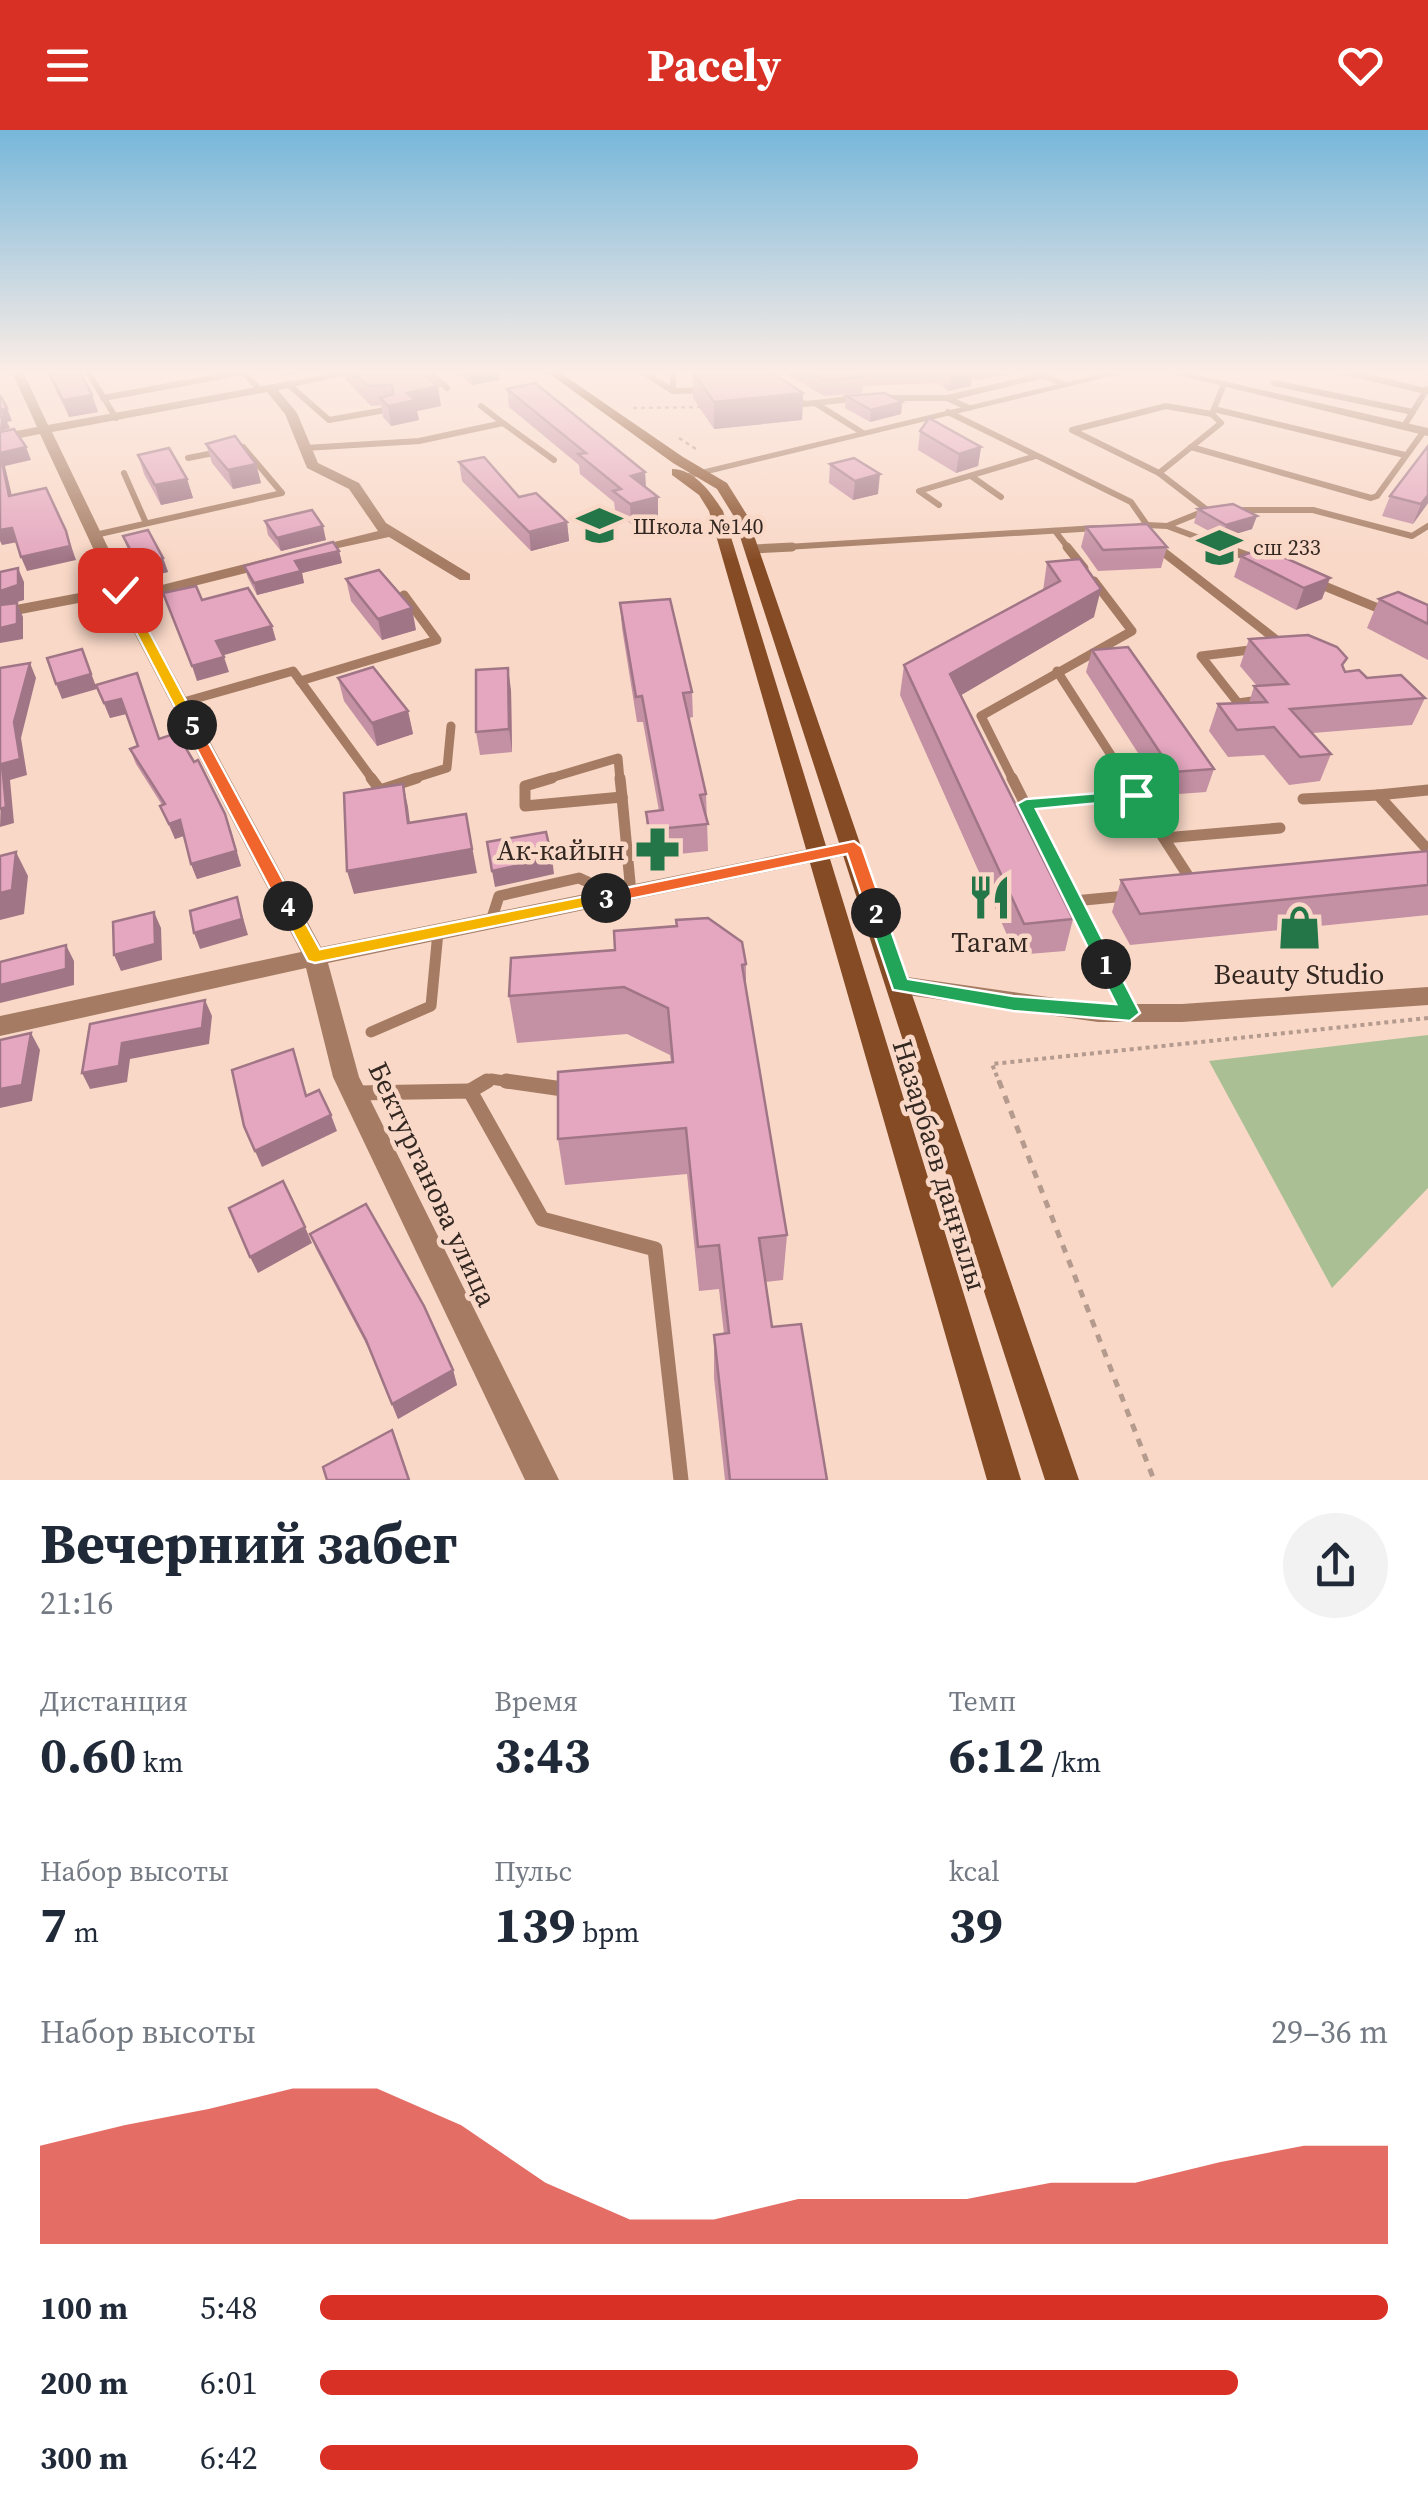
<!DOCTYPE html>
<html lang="ru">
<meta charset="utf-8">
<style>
body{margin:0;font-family:"Source Serif 4",serif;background:#f2f2f3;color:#1f2937;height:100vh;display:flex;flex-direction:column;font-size:38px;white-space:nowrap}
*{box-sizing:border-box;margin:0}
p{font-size:32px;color:#747a83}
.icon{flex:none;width:55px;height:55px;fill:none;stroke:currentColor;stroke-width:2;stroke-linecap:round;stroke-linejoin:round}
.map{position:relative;height:1350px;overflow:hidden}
.drawer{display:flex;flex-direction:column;background:#fff;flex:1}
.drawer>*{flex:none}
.pin{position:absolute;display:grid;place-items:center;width:85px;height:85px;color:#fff;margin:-42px;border-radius:20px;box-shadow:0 5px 15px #0006}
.km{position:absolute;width:50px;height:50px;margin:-25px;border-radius:50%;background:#222;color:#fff;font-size:28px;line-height:50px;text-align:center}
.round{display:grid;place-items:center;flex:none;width:105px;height:105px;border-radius:52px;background:#f2f2f3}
.headline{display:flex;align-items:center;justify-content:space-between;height:170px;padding:0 40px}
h1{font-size:55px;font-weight:700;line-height:75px}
.stats{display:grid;grid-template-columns:repeat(3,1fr);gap:15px;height:170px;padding:10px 40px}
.stats div{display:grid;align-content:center}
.stats b{font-size:50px;font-weight:700}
.stats small{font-size:28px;font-weight:400}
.stats p{font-size:28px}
.chart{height:280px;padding:20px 40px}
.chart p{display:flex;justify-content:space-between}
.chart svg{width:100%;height:180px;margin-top:10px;fill:#d93025;opacity:.7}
ul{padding:0 40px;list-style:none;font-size:32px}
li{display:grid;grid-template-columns:160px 120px 1fr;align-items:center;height:75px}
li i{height:25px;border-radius:12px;background:#d93025}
header{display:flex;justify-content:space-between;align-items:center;height:130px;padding:0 40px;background:#d93025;color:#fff;font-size:45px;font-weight:700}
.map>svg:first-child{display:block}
</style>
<header><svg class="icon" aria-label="menu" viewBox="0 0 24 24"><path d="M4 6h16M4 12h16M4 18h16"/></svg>Pacely<svg class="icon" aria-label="heart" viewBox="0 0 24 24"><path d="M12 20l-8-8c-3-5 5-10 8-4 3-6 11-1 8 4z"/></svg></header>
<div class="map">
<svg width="1428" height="1350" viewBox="0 0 1428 1350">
<rect width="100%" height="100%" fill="#f9d8c7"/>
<path fill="#aabf94" d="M1428,905V1058L1332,1158L1209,931Z"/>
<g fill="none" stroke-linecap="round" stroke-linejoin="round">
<g stroke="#b59b8e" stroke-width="2.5" stroke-dasharray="4 4" stroke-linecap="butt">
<path d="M633,278L704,277"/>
<path d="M679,308L696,319"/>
</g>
<path stroke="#b59b8e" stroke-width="4" stroke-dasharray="4 4" stroke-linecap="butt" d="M1000,954L992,934L1428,888"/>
<path stroke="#b59b8e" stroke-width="5" stroke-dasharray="8 8" stroke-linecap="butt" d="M999,951L1154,1350"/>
<g stroke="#a57c63" stroke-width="6">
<path d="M88,242L116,288"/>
<path d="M243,242L260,260"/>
<path d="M429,242L447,258"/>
<path d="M643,242L673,261L707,260"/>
<path d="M673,242V261"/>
<path d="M1345,242L1426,261"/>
<path d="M1274,253L1413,282"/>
<path d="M288,254L329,290L391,279"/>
<path d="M796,265L803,274L815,273L863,303"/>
<path d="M103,268L244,242"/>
<path d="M880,268H947L969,278"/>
<path d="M948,268L1040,246"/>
<path d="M816,273L858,268"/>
<path d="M481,276L503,293"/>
<path d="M1214,279L1405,325"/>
<path d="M948,282L1131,372L1147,395L1139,396"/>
<path d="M1404,296L1427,259"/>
<path d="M1191,317L1371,368L1377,366L1424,301"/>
<path d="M305,318L419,311L503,293L554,330"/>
<path d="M188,328L219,322"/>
<path d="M124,343L146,393"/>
<path d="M1159,343L1072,300L1166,276L1212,284"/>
<path d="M971,346L1001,367"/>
<path d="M939,375L919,361L1036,326"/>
<path d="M1233,380H1313L1412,406L1428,396"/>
<path d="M1147,395L1167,396L1207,380L1159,343L1221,293L1212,284L1224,254"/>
<path d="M1167,396L1229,419"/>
<path d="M1055,401L1069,419"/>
<path d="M95,405L282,363L243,317L236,319"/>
<path d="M1155,415L1160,419"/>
<path d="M754,419L1097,398"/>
</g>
<g stroke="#a57c63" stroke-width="9">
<path d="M1067,417L1084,438"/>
<path d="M1157,417L1283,515"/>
<path d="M1222,417L1255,429"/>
<path d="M754,419L792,417"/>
<path d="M1317,453L1385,481"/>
<path d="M1258,519L1201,526L1238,573L1259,570"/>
<path d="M1057,541L1127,650"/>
<path d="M300,551L437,510L404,465"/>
<path d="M180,573L293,541L373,650"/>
<path d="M409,650L447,638L451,596"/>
<path d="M544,650L618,628L620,650"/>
<path d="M1013,650L981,586L1132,501L1094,451"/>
</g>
<g stroke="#a57c63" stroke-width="11">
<path d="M371,648L380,660L417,648"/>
<path d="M552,648L525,656V676L622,667"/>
<path d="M620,648L622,667"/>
<path d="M1012,648L1130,882"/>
<path d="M1125,648L1194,755"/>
<path d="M1378,665L1428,660"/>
<path d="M622,667L631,763"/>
<path d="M1303,669L1378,665L1428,720"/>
<path d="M1025,674L1136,665"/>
<path d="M1164,708L1280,698"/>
<path d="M1074,771L1126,766"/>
<path d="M491,791L499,766L579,748L616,765"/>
<path d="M371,902L431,876L438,802"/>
<path d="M483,954L491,949L524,954"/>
</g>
<g stroke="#a57c63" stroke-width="15">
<path d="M506,951L570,960"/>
<path d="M470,961L487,951"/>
<path d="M357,963L470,961L542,1089L655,1119L681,1350"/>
</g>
<g fill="#a57c63" fill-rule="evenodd">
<path d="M12,242H23L48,295L340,242H363L278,260L297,283L318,333L359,353L386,393L470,444V450H460L389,407L306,425V419L378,401L349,359L307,338L285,284L267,262L52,302L130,463L269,428L277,433L274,436L134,471L321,817L853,710L863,717L853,724L328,833L359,947L559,1350H525L333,947L306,838L0,906V886L301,822L115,466L0,488V478L111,457L40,304L0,312V304L37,297Z"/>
<path d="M952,242H1019L978,250Z"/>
<path d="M1028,242H1043L1073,255L1063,257Z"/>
<path d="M1165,242H1184L1428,298V306Z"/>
<path d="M900,846L1098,874H1182L1428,857V875L1182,892H1098L900,864L892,861L888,855L892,849Z"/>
</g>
<path fill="#a57c63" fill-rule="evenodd" d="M1109,242H1128L683,350L676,346Z"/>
<g fill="#854b24" fill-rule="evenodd">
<path d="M547,242H559L683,327L727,353L747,385L1079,1350H1045L733,385L717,359L673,333Z"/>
<path d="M672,339C695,339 712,364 723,381L1021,1350H987L709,381L699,365L672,345Z"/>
</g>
</g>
<g fill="#c490a4">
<path d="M47,242H80L92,265L98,282L69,287Z"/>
<path d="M344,242H421L441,276L417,281L419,290L391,296L383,287L381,275L371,276L346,250Z"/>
<path d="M455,242H498L499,250L472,255Z"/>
<path d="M693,242L803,263L802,290L714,299L693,268Z"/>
<path d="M788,242H973L971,256L948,261L937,253L863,256L862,263L824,266L788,245Z"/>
<path d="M507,259L645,342L646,358L658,367V387L631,394L615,380L614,372L580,344L579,335L509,277Z"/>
<path d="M846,266L902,272L901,284L870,292L845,278Z"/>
<path d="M920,301L981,317L978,336L956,343L918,320Z"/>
<path d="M206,314L256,334L261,353L233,359L212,333Z"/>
<path d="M1428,316V373L1413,394L1382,386L1390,366Z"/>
<path d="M138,325L187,349L193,368L161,375L144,344Z"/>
<path d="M459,332L519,367L567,392L569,411L531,421L462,351Z"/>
<path d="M830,334L878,364L853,370L829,353Z"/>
<path d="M1198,379L1252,399L1222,408L1194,393Z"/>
<path d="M265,391L326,410L281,421L268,405Z"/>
<path d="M1086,397L1167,417L1161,438L1098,441L1081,417Z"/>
<path d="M123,406L163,428L168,442L143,448L128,420Z"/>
<path d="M1263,418L1322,469L1296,480L1234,447L1241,426Z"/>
<path d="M339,421L342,433L302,443L304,453L257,465L248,448L244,436Z"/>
<path d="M1047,432L1094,487L961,565L1073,789L1065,821L1016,825L900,565L904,535L1043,461Z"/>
<path d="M346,449L416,500L382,510L351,471Z"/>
<path d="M1379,469L1428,475V530L1367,498Z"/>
<path d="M620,473L692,562L693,587L689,588L706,664L708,721L650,727L647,709L646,682L659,681L643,592H637L622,498Z"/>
<path d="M1249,509L1343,538L1345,542L1367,548L1425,568L1412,595L1313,603L1331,624L1320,651L1289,655L1264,625L1228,627L1209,601L1218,574L1249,573L1254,556H1257L1240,536Z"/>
<path d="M1092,520L1214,639L1206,662L1165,665L1086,542Z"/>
<path d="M338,548L408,581L413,604L377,616L344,571Z"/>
<path d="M96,555L159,609L231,700L241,736L197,749L191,734L184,706L175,709L160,676L162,675L136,634L130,619L138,616L126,584L110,588Z"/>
<path d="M511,560L512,622L480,625L476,602Z"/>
<path d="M1428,721V785L1130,815L1112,782L1121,750Z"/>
<path d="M746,834V857L787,1105L783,1150L765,1152L772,1197L827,1350H725L714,1248V1205L724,1204L719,1159L699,1161L687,1044L565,1055L558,1009L671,932L670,925L627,904L517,913L509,866Z"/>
<path d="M310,1104L453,1240L457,1255L398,1289L372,1225L316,1119Z"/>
</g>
<g fill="#a07586">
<path d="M284,242H303L284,245Z"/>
<path d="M470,242H498L499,250L472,255Z"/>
<path d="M973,242L971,256L948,261L950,246Z"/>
<path d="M438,256L441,276L417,281L419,290L391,296L388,276L407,263Z"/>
<path d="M803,263L802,290L714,299V272Z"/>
<path d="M92,265L98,282L69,287L63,270Z"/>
<path d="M902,272L901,284L870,292L871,280Z"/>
<path d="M7,278L12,291L7,292L10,298L0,301L1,280Z"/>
<path d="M26,317L31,330L5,336L15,379L9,366L0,323Z"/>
<path d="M981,317L978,336L956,343L959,324Z"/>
<path d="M256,334L261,353L233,359L228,340Z"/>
<path d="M645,342L646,362L631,346Z"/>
<path d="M880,344L878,364L853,370L855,351Z"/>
<path d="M187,349L193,368L161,375L155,355Z"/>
<path d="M1428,365V373L1413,394L1421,374Z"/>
<path d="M658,367V387L631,394L630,374Z"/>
<path d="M1257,386L1252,399L1222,408L1226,395Z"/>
<path d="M567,392L569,411L531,421L529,402Z"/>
<path d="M323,396L326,410L281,421L277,408Z"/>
<path d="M12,398L18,412L2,415L0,411V400Z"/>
<path d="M66,401L76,430L27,441L21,427Z"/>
<path d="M339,421L342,433L302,443L304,453L257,465L254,453L295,431Z"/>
<path d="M163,428L168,442L143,448L138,434Z"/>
<path d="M18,438L24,452V470L0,477V461Z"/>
<path d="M1330,448L1322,469L1296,480L1304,458Z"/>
<path d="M1101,459L1094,487L946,574L950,544Z"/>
<path d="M17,473L23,487V509L0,513V498Z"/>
<path d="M412,478L416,500L382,510L378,489Z"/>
<path d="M272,496L276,510L221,526L216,511Z"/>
<path d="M82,519L97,559L62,569L56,554Z"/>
<path d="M224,527L229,542L197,551L192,536Z"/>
<path d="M30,533L36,548L21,608L27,645L10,650L14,693L0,697L2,634Z"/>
<path d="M508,538L511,560L512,622L509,599Z"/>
<path d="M121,569L126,584L110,588L104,573Z"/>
<path d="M408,581L413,604L377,616L372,593Z"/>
<path d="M403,654L408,677L413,717L408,693Z"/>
<path d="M225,684L241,736L197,749L191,734Z"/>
<path d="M466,684L477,743L354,764L347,741Z"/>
<path d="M180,690L186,705L175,709L169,694Z"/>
<path d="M16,722L28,746L24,784L0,790V763Z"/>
<path d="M552,728L554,744L495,757L492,741Z"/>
<path d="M237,767L248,805L200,819L194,803Z"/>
<path d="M154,782L161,798L162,830L121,841L114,825Z"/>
<path d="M66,815L74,831V855L0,873V855Z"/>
<path d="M205,870L212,886L209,914L130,929L127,952L90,959L82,943L122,913Z"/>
<path d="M31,903L40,920L32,971L0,978V959Z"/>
<path d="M331,985L337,1001L262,1037L255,1021Z"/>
<path d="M305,1097L312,1113L258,1143L250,1127Z"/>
<path d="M453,1240L457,1255L398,1289L392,1274Z"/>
</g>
<g fill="#e4a7bf" stroke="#a07586" stroke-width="2.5">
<path d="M49,242H80L92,265L63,270Z"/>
<path d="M353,242H421L438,256L407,263L415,270L388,276L380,268L393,264L392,255L368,256Z"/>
<path d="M693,242H771L803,263L714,272Z"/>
<path d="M810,242H853L863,247L825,250Z"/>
<path d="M943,242H971L950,246Z"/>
<path d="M535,253L645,342L631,346L658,367L630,374L613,361L621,359L578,324L586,323L507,259Z"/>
<path d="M885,263L902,272L871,280L846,266Z"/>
<path d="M0,265L7,278L1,280L5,286L0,287Z"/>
<path d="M929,288L981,317L959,324L920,301Z"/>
<path d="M14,299L26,317L0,323L9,366L46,358L66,401L70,416L21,427L12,398L0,400V302Z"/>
<path d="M235,306L256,334L228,340L206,314Z"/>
<path d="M1428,316V365L1421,374L1390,366Z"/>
<path d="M169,318L187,349L155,355L138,325Z"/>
<path d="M484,327L519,367L536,363L567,392L529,402L459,332Z"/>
<path d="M854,328L880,344L855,351L830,334Z"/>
<path d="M1233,374L1257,386L1226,395L1198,379Z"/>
<path d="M312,380L323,396L277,408L265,391Z"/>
<path d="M1147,394L1167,417L1103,420L1086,397Z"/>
<path d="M148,400L163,428L138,434L123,406Z"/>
<path d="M333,412L339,421L295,431L301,441L254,453L244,436Z"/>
<path d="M1263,418L1330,448L1304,458L1241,426Z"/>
<path d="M1080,429L1101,459L950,544L1073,789L1024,794L904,535L1060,451L1047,432Z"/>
<path d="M18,438V455L0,461V442Z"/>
<path d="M379,440L412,478L378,489L346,449Z"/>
<path d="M196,456L202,470L248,458L272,496L216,511L224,527L192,536L163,463Z"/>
<path d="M1398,462L1428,475V494L1379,469Z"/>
<path d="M670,469L692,562L683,563L706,664L700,665L708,694L649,700L646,682L663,680L642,566L636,567L620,473Z"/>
<path d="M17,473V494L0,498V475Z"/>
<path d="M1308,505L1337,517L1347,528L1342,535L1345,542L1359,540L1367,548L1401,545L1425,568L1290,579L1331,624L1300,627L1274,597L1237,600L1218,574L1267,572L1254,556L1288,554L1249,509Z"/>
<path d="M1128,517L1214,639L1173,642L1092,520Z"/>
<path d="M82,519L91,544L56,554L47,528Z"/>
<path d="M30,533L14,592L20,629L2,634L6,677L0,679V538Z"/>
<path d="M373,537L408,581L372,593L338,548Z"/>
<path d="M508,538L509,599L476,602V540Z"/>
<path d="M137,543L159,609L177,603L194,632L198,630L225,684L236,721L191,734L180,690L169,694L160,676L165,674L130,619L138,616L121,569L104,573L96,555Z"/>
<path d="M403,654L408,693L466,684L472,719L347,741L344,663Z"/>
<path d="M546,702L552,728L492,741L487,712Z"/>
<path d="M1428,721V755L1140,784L1121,750Z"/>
<path d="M16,722L12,760L0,763V726Z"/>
<path d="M237,767L242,789L194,803L190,781Z"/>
<path d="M154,782L155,814L114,825L113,792Z"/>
<path d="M708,788L742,812L746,834L742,835L787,1105L759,1108L772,1197L801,1194L827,1350H730L714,1205L729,1203L719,1115L698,1117L686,998L558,1009V942L673,932L668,878L624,857L509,866L511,828L615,820L614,801L677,796L676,790Z"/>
<path d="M66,815V839L0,855V832Z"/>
<path d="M205,870L202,898L122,913L119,936L82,943L90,894Z"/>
<path d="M31,903L22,955L0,959V910Z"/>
<path d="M293,919L306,966L319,960L331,985L255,1021L244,996L232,940Z"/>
<path d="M283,1051L305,1097L250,1127L229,1078Z"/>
<path d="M366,1074L424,1176L453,1240L392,1274L366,1210L310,1104Z"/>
<path d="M392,1300L409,1350H327L323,1337Z"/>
</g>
<linearGradient id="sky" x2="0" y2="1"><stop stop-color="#77b7da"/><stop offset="0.56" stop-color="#fcede6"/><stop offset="1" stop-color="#fcede6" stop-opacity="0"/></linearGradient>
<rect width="1428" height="431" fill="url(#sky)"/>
<path fill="#22a559" stroke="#fff" stroke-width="2.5" d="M1136,660L1142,661V669L1036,679L1115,834L1106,841L1096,834L1017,674L1026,669Z"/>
<path fill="#22a559" stroke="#fff" stroke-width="2.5" d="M876,776L885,783L908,849L1013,866L1116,874L1096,834L1106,827L1112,829L1140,883L1130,891L1013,881L893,860L867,783Z"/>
<path fill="#f0652b" stroke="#fff" stroke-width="2.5" d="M854,711L862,717L885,783L882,787H869L867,783L847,724L606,774L597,768L606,762Z"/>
<path fill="#f5b400" stroke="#fff" stroke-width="2.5" d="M606,762L615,768L612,772L315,833L308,831L279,776L282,772H294L320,819Z"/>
<path fill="#f0652b" stroke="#fff" stroke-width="2.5" d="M192,590L199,595L297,776L294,780H282L279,776L184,595Z"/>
<path fill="#f5b400" stroke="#fff" stroke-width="2.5" d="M120,456L127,460L199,595L197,598L184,595L114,460Z"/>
<defs>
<symbol id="school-bare" viewBox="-9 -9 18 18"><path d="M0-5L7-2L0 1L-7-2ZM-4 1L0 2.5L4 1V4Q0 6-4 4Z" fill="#247648" stroke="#f9d8c7" stroke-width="2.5" paint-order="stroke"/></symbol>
<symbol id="pharmacy-bare" viewBox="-9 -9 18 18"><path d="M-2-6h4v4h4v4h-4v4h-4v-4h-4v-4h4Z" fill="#247648" stroke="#f9d8c7" stroke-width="2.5" paint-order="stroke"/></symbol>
<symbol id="restaurant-bare" viewBox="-9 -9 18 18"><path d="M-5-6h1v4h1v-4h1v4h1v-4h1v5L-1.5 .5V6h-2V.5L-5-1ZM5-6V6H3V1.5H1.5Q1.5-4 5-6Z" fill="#247648" stroke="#f9d8c7" stroke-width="2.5" paint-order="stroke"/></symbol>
<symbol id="shop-bare" viewBox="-9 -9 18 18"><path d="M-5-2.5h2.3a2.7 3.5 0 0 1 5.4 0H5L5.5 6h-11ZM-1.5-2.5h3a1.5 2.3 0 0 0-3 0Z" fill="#247648" stroke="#f9d8c7" stroke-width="2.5" paint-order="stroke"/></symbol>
</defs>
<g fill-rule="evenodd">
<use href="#school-bare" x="568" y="364" width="63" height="63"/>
<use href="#school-bare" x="1188" y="386" width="63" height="63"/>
<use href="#pharmacy-bare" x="626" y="688" width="63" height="63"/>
<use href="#restaurant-bare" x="958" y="736" width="63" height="63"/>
<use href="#shop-bare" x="1268" y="766" width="63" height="63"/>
</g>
<g text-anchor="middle" stroke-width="9" stroke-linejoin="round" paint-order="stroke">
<g font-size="22" fill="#332721" stroke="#f9d8c7" text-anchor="start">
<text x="633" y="404">Школа №140</text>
<text x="1253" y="425">сш 233</text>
</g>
<g font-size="28" fill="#332721" stroke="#f9d8c7">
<text x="625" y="730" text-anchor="end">Ак-кайын</text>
<text x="990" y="822">Тагам</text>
<text x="1299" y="854">Beauty Studio</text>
</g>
<g font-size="28" fill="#332721" stroke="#f9d8c7">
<text transform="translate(940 1035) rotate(73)" y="10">Назарбаев даңғылы</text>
<text transform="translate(433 1054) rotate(65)" y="10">Бектурганова улица</text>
</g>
</g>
</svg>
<div class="pin" style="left:1136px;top:665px;background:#1e9e55"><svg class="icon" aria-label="arrive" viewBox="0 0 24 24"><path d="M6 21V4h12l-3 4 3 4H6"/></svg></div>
<div class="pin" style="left:120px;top:460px;background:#d93025"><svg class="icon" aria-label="check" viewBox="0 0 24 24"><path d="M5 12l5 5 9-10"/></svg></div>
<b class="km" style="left:1106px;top:834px">1</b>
<b class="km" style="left:876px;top:783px">2</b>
<b class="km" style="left:606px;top:768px">3</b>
<b class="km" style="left:288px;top:776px">4</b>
<b class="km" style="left:192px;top:595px">5</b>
</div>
<section class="drawer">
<div class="headline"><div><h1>Вечерний забег</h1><p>21:16</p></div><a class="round"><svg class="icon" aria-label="share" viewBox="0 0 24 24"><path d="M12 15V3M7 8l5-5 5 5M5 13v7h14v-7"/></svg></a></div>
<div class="stats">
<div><p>Дистанция</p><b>0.60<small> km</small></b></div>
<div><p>Время</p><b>3:43</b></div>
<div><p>Темп</p><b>6:12<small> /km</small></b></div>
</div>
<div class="stats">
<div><p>Набор высоты</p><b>7<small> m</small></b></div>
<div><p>Пульс</p><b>139<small> bpm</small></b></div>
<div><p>kcal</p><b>39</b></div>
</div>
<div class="chart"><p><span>Набор высоты</span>29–36 m</p>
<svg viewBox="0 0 160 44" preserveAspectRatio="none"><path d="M0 44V20L10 15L20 11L30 6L40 6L50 15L60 29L70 38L80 38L90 33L100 33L110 33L120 29L130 29L140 24L150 20L160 20V44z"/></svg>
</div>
<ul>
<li><b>100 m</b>5:48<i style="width:100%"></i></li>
<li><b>200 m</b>6:01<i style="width:86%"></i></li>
<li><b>300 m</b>6:42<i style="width:56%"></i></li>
</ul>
</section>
